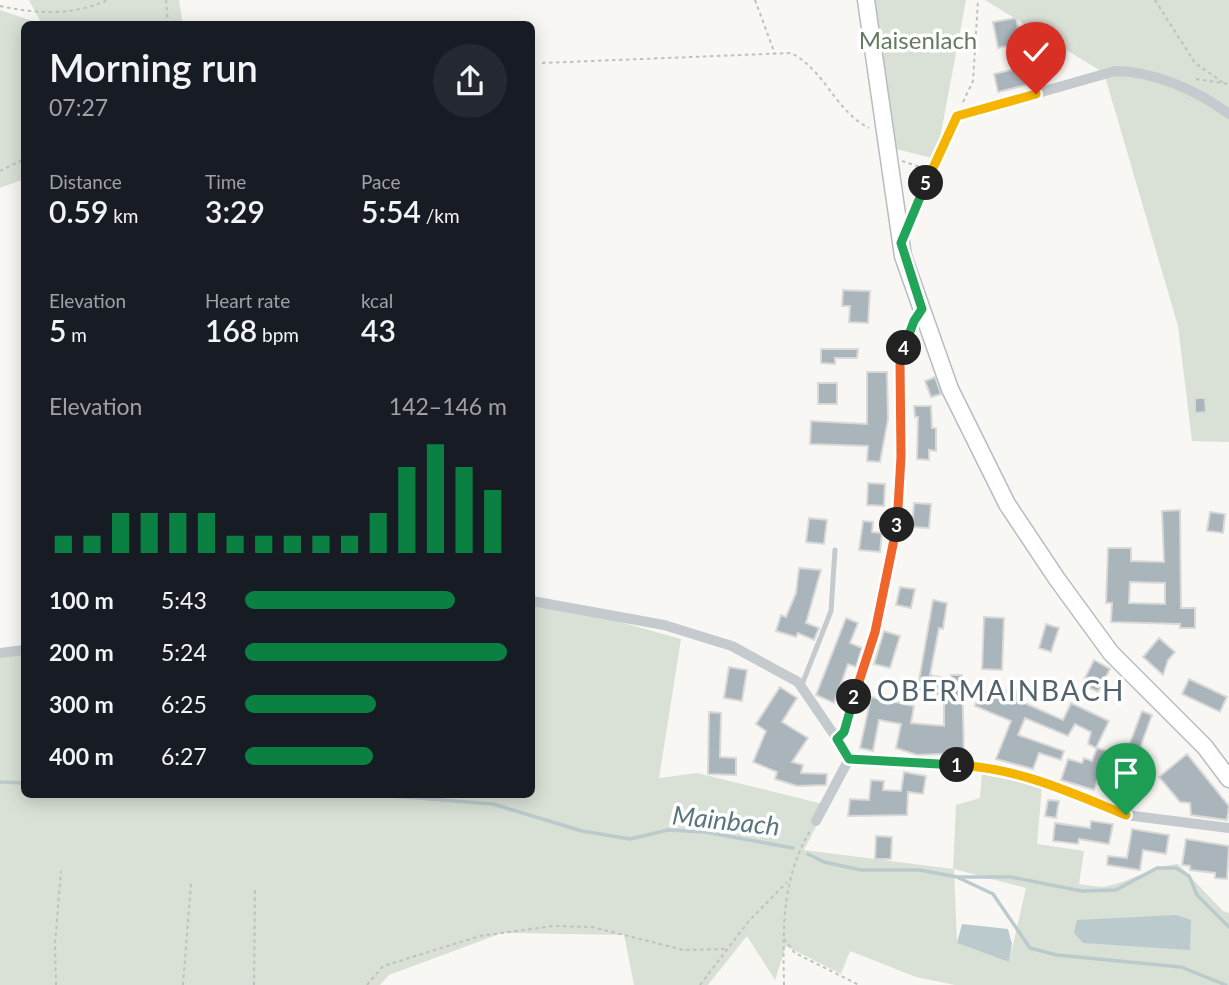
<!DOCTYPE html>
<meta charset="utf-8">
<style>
body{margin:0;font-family:Lato,sans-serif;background:#242831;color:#f1f3f6;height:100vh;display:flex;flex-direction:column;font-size:26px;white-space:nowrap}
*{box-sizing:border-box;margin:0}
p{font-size:23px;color:#9ea1a6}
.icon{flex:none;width:38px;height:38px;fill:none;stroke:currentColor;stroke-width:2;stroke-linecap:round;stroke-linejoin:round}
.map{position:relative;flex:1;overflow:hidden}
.panel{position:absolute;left:21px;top:21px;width:514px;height:777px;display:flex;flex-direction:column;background:#171b24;border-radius:10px;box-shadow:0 4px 18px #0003}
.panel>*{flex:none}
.pin{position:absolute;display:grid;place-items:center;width:60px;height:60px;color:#fff;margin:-72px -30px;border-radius:50% 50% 50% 0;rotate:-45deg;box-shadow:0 0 7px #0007}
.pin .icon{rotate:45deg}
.km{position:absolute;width:35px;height:35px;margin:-18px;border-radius:50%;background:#222;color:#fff;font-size:19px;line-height:35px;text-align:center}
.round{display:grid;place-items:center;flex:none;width:74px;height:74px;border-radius:37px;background:#242831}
.headline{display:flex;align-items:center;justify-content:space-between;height:119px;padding:0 28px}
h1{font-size:38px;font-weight:600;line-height:52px}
.stats{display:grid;grid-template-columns:repeat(3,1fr);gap:10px;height:119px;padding:7px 28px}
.stats div{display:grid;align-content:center}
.stats b{font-size:30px;font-weight:600}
.stats small{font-size:19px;font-weight:400}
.stats p{font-size:19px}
.chart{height:196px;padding:14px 28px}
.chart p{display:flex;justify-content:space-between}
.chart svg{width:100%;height:126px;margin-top:7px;stroke:#0b8043;stroke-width:6}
ul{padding:0 28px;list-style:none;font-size:23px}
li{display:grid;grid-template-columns:112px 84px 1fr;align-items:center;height:52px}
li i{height:18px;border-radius:9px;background:#0b8043}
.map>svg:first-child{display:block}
</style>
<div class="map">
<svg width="1229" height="985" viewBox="0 0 1229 985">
<rect width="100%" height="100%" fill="#f8f7f4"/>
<g fill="#d9e0d5" fill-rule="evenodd">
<path d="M29,0H179L183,24H42Z"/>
<path d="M873,0H966L936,159L892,148Z"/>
<path d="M985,0H1229V442L1192,441L1178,326L1104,73Z"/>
<path d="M0,10L41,24H24V179L0,188Z"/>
<path d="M532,603H552L681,639L659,778L697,773L827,805L804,850L953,869L956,805L980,798L982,772L1042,786L1037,844L1084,851L1079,884C1088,885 1099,888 1107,886C1133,881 1152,866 1178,864L1223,911L1229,913V985H955L916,977L850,951L841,974L786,946L775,980L747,936L708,985H634L624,935L502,933L389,975L380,985H0V653L24,649V794H532ZM954,869L1026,888L1009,962L957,943Z"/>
</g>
<g fill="#bacacd">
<path d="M1176,915L1191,920L1190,950L1083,943L1074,933L1077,920Z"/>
<path d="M962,924L1008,929L1012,944L1009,962L957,943Z"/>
</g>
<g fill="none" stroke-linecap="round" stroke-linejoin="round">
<g stroke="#bacacd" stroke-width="3.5">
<path d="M0,782L24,783"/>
<path d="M367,794L493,804L582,831L630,839L668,830L705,832L793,848"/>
<path d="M808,854L824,862L861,870H920L957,877H1011L1082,891L1116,890L1157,868H1176L1189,876L1197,895L1229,927"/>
<path d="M959,878L993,894L1030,948L1057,955L1181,967L1226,985"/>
</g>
</g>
<g fill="#aab5bb" stroke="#d9d9d7" stroke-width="2" fill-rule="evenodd">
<path d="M1016,18L1021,43L998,48L993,22Z"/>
<path d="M1039,63L1043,81L998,92L994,74Z"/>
<path d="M843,290L870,291L868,323L849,322L850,306H842Z"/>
<path d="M821,349H858L857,358H835V364L821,363Z"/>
<path d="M867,372H887L888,419L880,462L867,461L868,446L810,444L811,421L867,424Z"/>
<path d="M935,377L941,394L931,397L925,381Z"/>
<rect x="818" y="383" width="19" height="21"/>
<path d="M1195,398H1205L1206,412L1195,413Z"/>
<path d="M914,406H931L932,428H936V451L929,450V460L917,459L918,417H915Z"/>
<path d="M868,483L885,484L884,506L867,505Z"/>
<path d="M914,503L931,504L929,528L912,527Z"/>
<path d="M1180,510L1181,608H1195V628H1180V624L1111,622L1112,603H1106L1108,548H1131V561L1164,562L1162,511ZM1130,582L1165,583V604L1129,603Z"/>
<path d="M1210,512L1225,514L1223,533L1207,531Z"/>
<path d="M809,518L827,520L824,544L806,542Z"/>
<path d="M863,521L873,522L872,532L882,533L880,552L859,550Z"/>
<path d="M799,568L821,570L806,623L819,628L814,640L798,633L796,637L776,631L781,615L786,617L796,593Z"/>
<path d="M900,587L915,589L911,608L896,605Z"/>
<path d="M933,600L947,603L943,629L939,628L930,675L951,679V675H962L964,753L917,755L896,748L901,724L879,720L873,751L860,748L871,697L914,706L911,723L944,726V696L917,692Z"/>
<path d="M984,617L1004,618L1002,670L982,669Z"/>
<path d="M846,618L858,623L850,643L862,648L856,667L848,664L834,703L816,695Z"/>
<path d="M1046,624L1059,628L1051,652L1039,648Z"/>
<path d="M884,631L900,636L890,668L874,664Z"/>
<path d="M1159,638L1175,652L1168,660L1163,675L1143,657Z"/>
<path d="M1094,660L1110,669L1098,692L1082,684Z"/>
<path d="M729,667L747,670L742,701L724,698Z"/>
<path d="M1189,679L1227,697L1220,712L1182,694Z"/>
<path d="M1008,686L1026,693L1022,702L1063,720L1071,703L1109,721L1096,748L1088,744L1091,732L1075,724L1068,736L1025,718L1018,735L1064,751L1061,760L1039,753L1033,769L996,759L1011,721L975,706L981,690L1004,699Z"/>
<path d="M780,687L797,698L782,722L808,738L792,762L803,765L801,773L827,774L826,785L797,786L775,779L777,772L753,762L766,731L756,724Z"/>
<path d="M1142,711L1152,715L1136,759L1146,763L1134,795L1119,790L1126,772L1102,766L1094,790L1061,780L1068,759L1082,763L1084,758L1092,761L1097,748L1125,756Z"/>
<path d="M709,712L721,713L720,757L736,758V775L708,774Z"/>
<path d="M1187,754L1229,806L1227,820L1191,815L1190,803L1180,802L1159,777Z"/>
<path d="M904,772L926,776L923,794L908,792L907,815L848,816L850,799L869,800L871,780L884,781L883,790L901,791Z"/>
<path d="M1048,800L1059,801L1056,818L1045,816Z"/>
<path d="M1091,821L1113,824L1109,844L1079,839L1078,844L1053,841L1055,823L1090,828Z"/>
<path d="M1132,829L1169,835L1166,854L1143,850L1140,870L1107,865L1108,856L1127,858Z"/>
<path d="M876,836L892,837L891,859H875Z"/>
<path d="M1186,839L1229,846L1227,879L1215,878V873L1190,870V866L1182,865Z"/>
</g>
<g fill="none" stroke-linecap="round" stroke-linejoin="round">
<defs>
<path id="secondary" d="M866,0L903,256L950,389L1007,504L1057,579L1111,653L1205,747L1229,779"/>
</defs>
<use href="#secondary" stroke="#b6bdc2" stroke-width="19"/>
<g stroke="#bec1c3" stroke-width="2" stroke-dasharray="3.5 3.5" stroke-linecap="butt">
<path d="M166,0L168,24"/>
<path d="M755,0L775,54"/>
<path d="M1155,0L1195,63L1224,83"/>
<path d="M0,6C38,14 72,16 108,0"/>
<path d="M542,63L791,53C825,70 835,111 869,128"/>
<path d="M1196,79L1229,84"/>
<path d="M963,102L973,81L978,0"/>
<path d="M902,161L920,167"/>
<path d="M0,171L24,159"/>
<path d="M784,939L795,953L859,985"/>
<path d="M56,985L55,944L61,871"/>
<path d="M183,985L191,883"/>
<path d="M254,985L255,888"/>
<path d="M367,985L383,966L480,936L553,926L592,927L684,950L725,949"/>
<path d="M700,985L748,922L787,882"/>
<path d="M784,985C783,930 781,880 810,831"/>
</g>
<path stroke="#c4cacd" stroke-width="5" d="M801,687L831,611L835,550"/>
<g stroke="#c4cacd" stroke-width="10">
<path d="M902,240L957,116L1115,71C1154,71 1198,91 1229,114"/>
<path d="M532,601L664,625L732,646L798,682L837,739"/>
<path d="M0,653L24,650"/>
<path d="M849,759L984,766L1031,777L1126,815L1229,828"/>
<path d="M816,821L849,759L837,739L847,724L875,632L896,533L901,457L900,362L914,321L922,309"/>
</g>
<use href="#secondary" stroke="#fff" stroke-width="16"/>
</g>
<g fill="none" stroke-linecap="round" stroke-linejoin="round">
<defs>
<path id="split-1" d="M957,765C1018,768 1070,792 1126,815"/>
<path id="split-2" d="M854,697L844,732L837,739L849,759L957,765"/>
<path id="split-3" d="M854,697L875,632L897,525"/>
<path id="split-4" d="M897,525L901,457L900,362L904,348"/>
<path id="split-5" d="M904,348L914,321L922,309L901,243L926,183"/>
<path id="split-6" d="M926,183L957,116L1036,94"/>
</defs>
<use href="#split-1" stroke="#fff" stroke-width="14"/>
<use href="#split-2" stroke="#fff" stroke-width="14"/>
<use href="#split-3" stroke="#fff" stroke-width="14"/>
<use href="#split-4" stroke="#fff" stroke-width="14"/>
<use href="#split-5" stroke="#fff" stroke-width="14"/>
<use href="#split-6" stroke="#fff" stroke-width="14"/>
<use href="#split-1" stroke="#f5b400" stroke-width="9"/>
<use href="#split-2" stroke="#22a559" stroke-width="9"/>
<use href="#split-3" stroke="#f0652b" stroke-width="9"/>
<use href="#split-4" stroke="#f0652b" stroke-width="9"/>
<use href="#split-5" stroke="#22a559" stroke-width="9"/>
<use href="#split-6" stroke="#f5b400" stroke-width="9"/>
</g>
<g text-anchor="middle" stroke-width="7" stroke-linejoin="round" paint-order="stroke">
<g font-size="24" fill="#667a5f" stroke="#fff">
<text x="918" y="49">Maisenlach</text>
</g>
<g font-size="26" font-style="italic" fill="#5a767d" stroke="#fff">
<text transform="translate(726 821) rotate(6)" y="9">Mainbach</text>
</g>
<g font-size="28" letter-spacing="2" fill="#52636d" stroke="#fff">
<text x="1001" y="701">OBERMAINBACH</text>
</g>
</g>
</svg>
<div class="pin" style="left:1126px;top:815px;background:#1e9e55"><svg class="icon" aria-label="arrive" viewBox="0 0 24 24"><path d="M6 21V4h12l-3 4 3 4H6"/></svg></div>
<div class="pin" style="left:1036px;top:94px;background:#d93025"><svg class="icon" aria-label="check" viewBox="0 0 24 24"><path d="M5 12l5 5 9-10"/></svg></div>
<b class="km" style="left:957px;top:765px">1</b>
<b class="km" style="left:854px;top:697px">2</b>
<b class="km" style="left:897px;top:525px">3</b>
<b class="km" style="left:904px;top:348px">4</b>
<b class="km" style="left:926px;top:183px">5</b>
<section class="panel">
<div class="headline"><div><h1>Morning run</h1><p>07:27</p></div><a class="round"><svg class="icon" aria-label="share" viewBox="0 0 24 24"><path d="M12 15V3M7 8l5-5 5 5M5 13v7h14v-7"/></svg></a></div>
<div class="stats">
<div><p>Distance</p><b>0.59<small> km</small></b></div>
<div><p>Time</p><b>3:29</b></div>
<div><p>Pace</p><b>5:54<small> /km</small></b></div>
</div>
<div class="stats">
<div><p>Elevation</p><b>5<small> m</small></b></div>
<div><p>Heart rate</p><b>168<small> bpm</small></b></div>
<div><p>kcal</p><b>43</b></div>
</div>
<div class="chart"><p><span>Elevation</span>142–146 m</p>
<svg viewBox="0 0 160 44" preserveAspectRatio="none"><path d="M5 44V38M15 44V38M25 44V30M35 44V30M45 44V30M55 44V30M65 44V38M75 44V38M85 44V38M95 44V38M105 44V38M115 44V30M125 44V14M135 44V6M145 44V14M155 44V22"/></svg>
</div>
<ul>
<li><b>100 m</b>5:43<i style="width:80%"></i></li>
<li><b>200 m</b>5:24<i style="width:100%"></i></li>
<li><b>300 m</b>6:25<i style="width:50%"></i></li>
<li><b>400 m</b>6:27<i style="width:49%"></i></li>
</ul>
</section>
</div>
